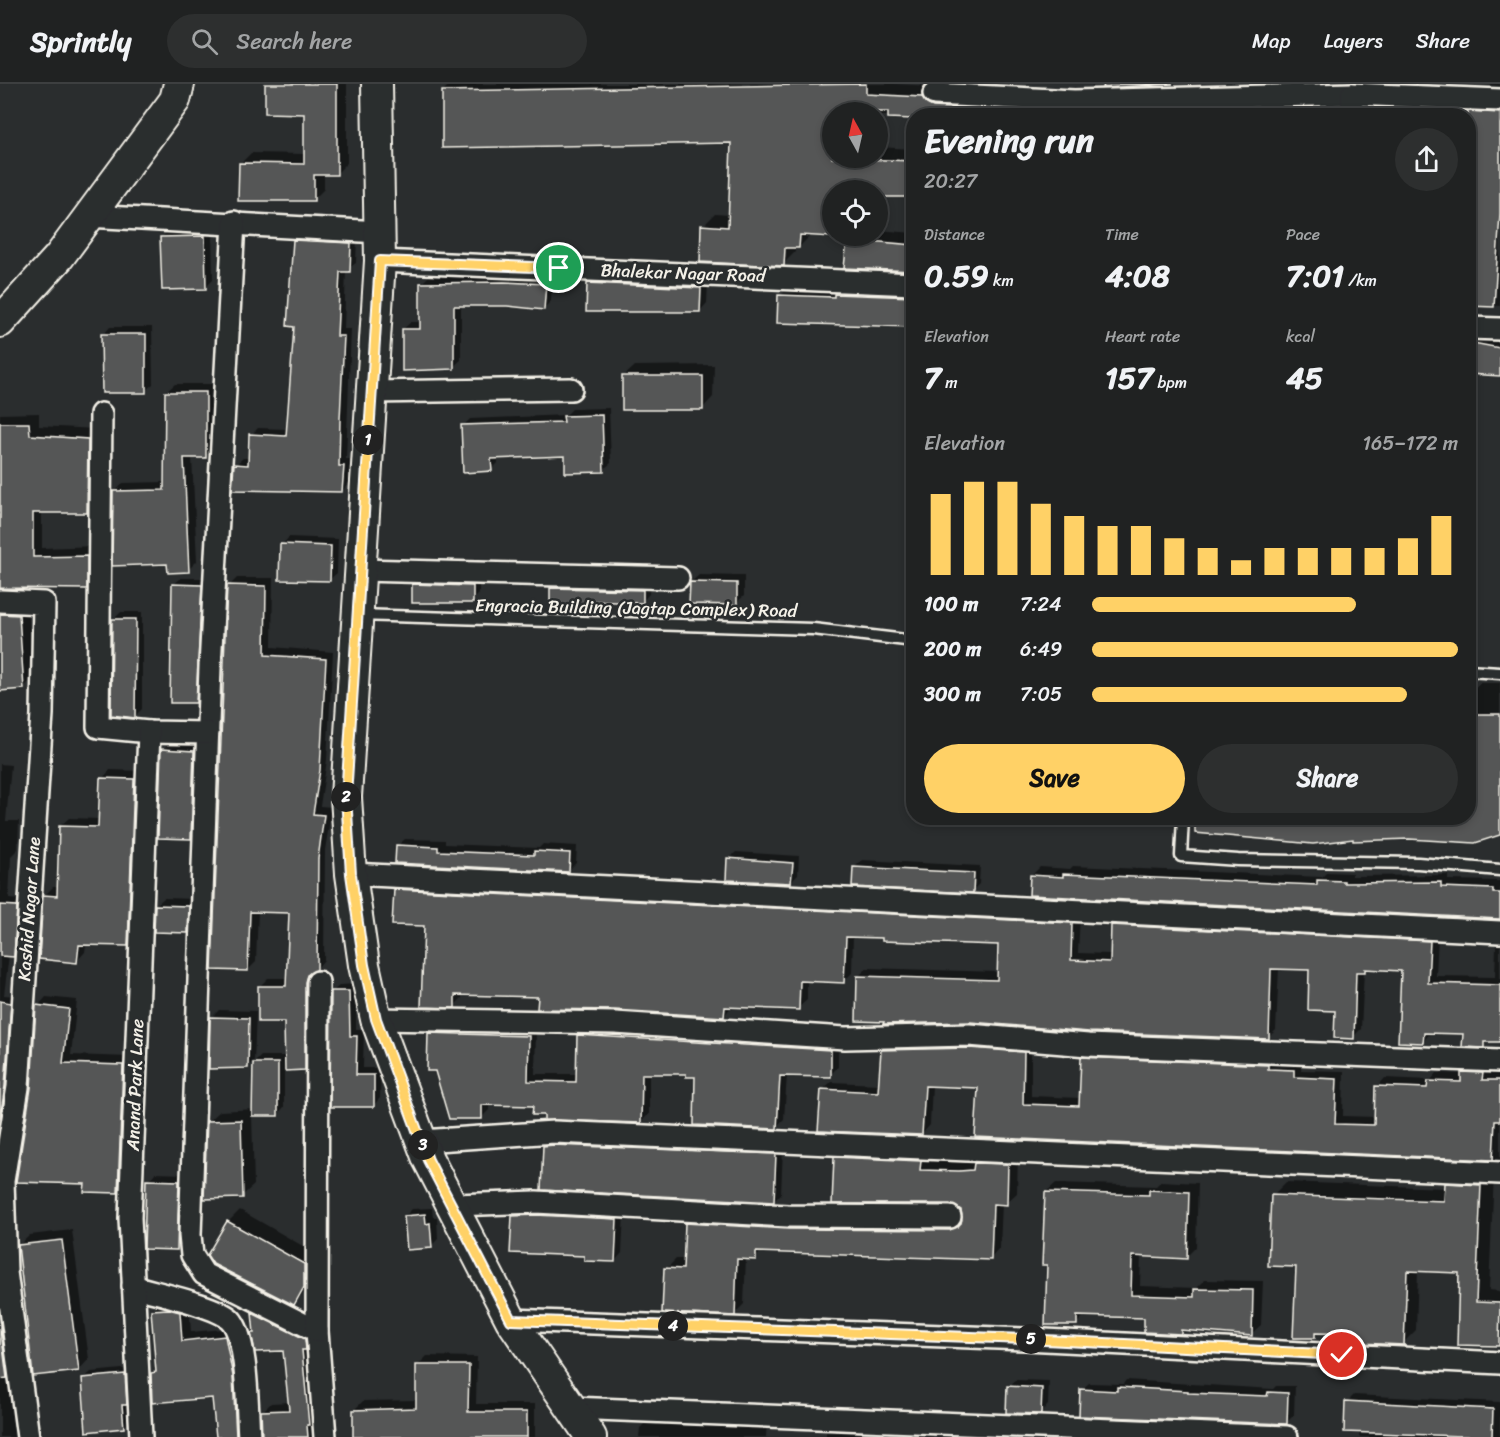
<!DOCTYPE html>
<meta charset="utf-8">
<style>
body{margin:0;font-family:Sriracha,sans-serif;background:#2d2f2f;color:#f1f3f6;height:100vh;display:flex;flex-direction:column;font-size:22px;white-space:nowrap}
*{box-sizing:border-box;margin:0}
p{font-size:20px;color:#a2a4a5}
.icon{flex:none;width:33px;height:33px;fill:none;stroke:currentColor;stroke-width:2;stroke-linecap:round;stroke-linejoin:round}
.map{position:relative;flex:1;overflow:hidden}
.details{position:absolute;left:906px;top:24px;width:570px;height:717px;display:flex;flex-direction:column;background:#202222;border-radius:24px;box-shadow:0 3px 9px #0003,0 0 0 2px #3d3f40}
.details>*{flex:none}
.needle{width:39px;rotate:352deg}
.controls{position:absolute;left:822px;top:18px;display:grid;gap:12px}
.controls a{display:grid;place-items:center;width:66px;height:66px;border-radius:50%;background:#202222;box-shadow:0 3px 9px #0003,0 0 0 2px #3d3f40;font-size:30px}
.pin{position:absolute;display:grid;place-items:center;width:51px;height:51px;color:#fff;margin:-26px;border:3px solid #fff;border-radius:50%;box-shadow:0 2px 6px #0007}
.km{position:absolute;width:30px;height:30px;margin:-15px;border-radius:50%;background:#222;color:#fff;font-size:16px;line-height:30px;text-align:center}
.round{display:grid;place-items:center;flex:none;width:63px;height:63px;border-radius:32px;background:#2d2f2f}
.summary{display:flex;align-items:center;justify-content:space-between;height:102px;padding:0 18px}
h1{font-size:33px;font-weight:800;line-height:45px}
.metrics{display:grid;grid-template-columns:repeat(3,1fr);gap:9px;height:102px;padding:6px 18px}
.metrics div{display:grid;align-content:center}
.metrics b{font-size:30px;font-weight:800}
.metrics small{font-size:16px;font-weight:400}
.metrics p{font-size:16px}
.chart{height:168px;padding:12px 18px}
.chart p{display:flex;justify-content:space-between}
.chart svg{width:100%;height:108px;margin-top:6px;stroke:#ffd166;stroke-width:6}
.cta{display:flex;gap:12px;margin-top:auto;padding:12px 18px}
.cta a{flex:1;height:69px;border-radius:36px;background:#ffd166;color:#111;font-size:24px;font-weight:800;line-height:69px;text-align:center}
.cta a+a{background:#2d2f2f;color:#f1f3f6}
ul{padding:0 18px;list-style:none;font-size:20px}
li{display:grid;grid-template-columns:96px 72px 1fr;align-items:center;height:45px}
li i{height:15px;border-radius:8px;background:#ffd166}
header{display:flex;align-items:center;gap:36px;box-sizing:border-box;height:84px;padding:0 30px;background:#202222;border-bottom:2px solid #3d3f40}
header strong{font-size:28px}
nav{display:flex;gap:33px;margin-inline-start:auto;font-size:21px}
.search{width:420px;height:54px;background:#2d2f2f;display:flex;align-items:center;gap:15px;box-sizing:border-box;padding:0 21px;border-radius:33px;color:#a2a4a5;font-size:22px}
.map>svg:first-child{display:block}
</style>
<header>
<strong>Sprintly</strong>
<div class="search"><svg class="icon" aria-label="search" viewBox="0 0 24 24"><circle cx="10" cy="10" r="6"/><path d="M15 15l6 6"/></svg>Search here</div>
<nav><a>Map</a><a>Layers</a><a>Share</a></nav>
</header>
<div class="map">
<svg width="1500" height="1353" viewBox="0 0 1500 1353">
<rect width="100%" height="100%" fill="#2a2d2e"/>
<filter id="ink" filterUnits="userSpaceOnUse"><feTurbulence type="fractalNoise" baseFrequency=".0167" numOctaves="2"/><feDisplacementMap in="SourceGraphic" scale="12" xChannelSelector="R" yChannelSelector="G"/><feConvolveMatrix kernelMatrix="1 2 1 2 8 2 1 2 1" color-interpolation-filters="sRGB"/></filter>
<g filter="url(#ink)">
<g fill="#0007" fill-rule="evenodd">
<path d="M267,0H347V79L336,90H324V105L313,116L240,80L251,69L305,70L306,29Z"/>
<path d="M450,0H894L934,2L970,13V24L962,32H878V63L914,65V114L878,112V106H832V152H839L811,151L799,163H795V168L783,180L703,142L715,130L730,131L733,58L443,7ZM832,28H878V74H832Z"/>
<path d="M1092,0H1183L1092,2Z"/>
<path d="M1457,0H1500V2Z"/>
<path d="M1346,16L1349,32H1069L1074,26L1309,22L1314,17Z"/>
<path d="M1373,16L1401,17V32H1364L1366,24Z"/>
<path d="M1459,20L1500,21V222L1469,220L1468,224V156H1474L1476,122L1468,32H1451L1452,27Z"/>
<path d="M212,145L213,196L206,203L162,153L169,146Z"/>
<path d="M878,146L914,149V186L849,156L853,152H878Z"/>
<path d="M302,149L357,152L356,179L346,186L344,245H351L346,375H350L349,399L342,407L235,381L243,374H250L251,351L258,344L288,345L295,241L294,157Z"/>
<path d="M429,192L552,193L551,217L544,224L461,221V276L453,283L403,245L411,238H422L421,200Z"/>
<path d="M595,192L708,197L707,219L700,227L588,199Z"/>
<path d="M788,204L914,205V240L780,212Z"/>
<path d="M110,243H152L153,300L145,307L103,251Z"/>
<path d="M1468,251L1500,252V290L1468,288Z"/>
<path d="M714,281L713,313L702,325L623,293L635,282Z"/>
<path d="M175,300H214V364L205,372L192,373L197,477L188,486L169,479L115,408L123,399L166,398V308Z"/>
<path d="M609,324L611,379L603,386L566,371L498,374V379L491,386L463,342L470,335L566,331L572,325Z"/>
<path d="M39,329V342L97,345V417L87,427L42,428V464L96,462V494L86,504L0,503V330Z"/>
<path d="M289,453L338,455L337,489L329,496L282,461Z"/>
<path d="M699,491L744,492V512L736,519L691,498Z"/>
<path d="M421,493L479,495V510L472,517L414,501Z"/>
<path d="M181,494H208L203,610L195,618L173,501Z"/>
<path d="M237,494H273L272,563L333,568L327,676L320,722L332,723L325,766L324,876L313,889V976L304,985H284V1023L277,1031H252L254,1101L242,1112L208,1038L220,1027L254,1025V976L247,983L212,933L219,926L256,927L254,979L261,972H286V937L260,902L268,894H288L290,827H258L256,878L248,886L229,502Z"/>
<path d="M559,497L650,499L649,510L642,518L595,516L590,521L552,504Z"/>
<path d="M0,513L28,521L33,594L23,604L0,605Z"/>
<path d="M121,528H142V625L135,632L113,536Z"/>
<path d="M1480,599H1500V749L1354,753L1313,759L1195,747V734H1468V610Z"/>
<path d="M170,658L201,660L198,746L191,753L163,666Z"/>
<path d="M0,680L11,681L6,737H19L18,765L11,772L9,815L23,816L20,865L13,872L9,871L4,911L17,912L11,994L0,1065Z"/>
<path d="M110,686L142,687L136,852L127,861L86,860L85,868L77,877L45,811L53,803H59L60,742L69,734L100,735L102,695Z"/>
<path d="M405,755L445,756V760L539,764L543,760L577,762L576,779L568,787L397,762Z"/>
<path d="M736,768L799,772L798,791L791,798L728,775Z"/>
<path d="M862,776L980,782L979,800L972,807L855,783Z"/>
<path d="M1073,782L1322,793L1327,788L1352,789V792L1448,791V796L1500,797V834L1032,791L1040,783L1070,785Z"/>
<path d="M403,799L1080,832L1078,869L1111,870L1113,842L1121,834L1438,850L1436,892L1495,893L1496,861L1500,857V957H1489L1483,962L1464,949L1431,948L1423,958L1402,885L1367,884L1364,887L1361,945L1353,953L1311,885L1279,884L1276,946L1268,954L859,892L867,884L999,888L1000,860L853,851L852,889L844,897L807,896V916L798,924L732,922L724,932L539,912L462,909V914L454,922L426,841L394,807Z"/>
<path d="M164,814L196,815L195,840L187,848L156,821Z"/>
<path d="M356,900V945H364L363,984H381L380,1014L373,1022H332V908L340,901Z"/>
<path d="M46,913L77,916L71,971L131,973L126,1099L118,1107L86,1099L32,1004L38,922Z"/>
<path d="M437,941L536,945L535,990H578V952L586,944L838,958V983L830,991H787L784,1035L776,1043L696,992L688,989H649V1030L641,1038L546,1029L534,1020L489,1019V1026L481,1034L429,949Z"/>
<path d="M891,958L1031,961V1012L1081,1014L1083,974L1091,966L1302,979L1301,986L1344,987L1343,1032L1376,1033L1377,1003L1385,994L1431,996L1437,989L1463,990L1471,981H1490V988H1500V1075L977,1052L980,1003L932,1001L930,1041L922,1050L822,1006L831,998L880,1000L883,967Z"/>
<path d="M552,1055L783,1064L781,1110L774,1117L544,1062Z"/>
<path d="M846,1063L930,1067V1076L970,1078L978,1077L985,1069L1018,1071L1017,1109L1006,1119H1002L1000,1164L990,1175L763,1166L755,1174H746L744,1220L734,1230L666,1185L676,1175H685L687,1140L697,1129L799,1135L963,1136L962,1125L950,1119L836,1074Z"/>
<path d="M1459,1087L1494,1089L1489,1206L1500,1207V1259H1458L1461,1187L1418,1186L1416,1246L1403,1259L1361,1249L1320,1248L1314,1253L1298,1182L1273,1111L1286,1098L1446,1104V1100Z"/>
<path d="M155,1089L186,1090L184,1158L176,1165L148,1097Z"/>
<path d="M1161,1097L1198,1099L1196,1163L1186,1173L1141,1171L1140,1202L1197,1204L1205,1196L1263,1197L1261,1241L1251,1250L1184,1245L1180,1248L1146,1233L1085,1231L1076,1240L1049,1179L1046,1108L1056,1099L1156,1102Z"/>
<path d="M432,1124L433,1133H437L438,1155L431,1162L405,1132L412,1125Z"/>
<path d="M520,1125L624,1128L622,1169L615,1177L513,1132Z"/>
<path d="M240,1126L315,1169V1190L305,1208L294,1219L209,1171L229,1137Z"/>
<path d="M72,1146L89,1275L79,1286L19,1161L30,1151Z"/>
<path d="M0,1163L14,1285L8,1291L14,1353H0Z"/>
<path d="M161,1218L189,1219L191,1248L234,1244L251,1353H217L214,1313L152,1289L157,1284L152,1227Z"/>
<path d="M263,1220L314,1246L318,1353H262V1328L271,1319L290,1318L284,1265L253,1250L256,1247L254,1229Z"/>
<path d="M427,1272L477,1273L476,1320H535V1353H355L354,1326L363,1317L418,1316V1281Z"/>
<path d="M132,1284L131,1336L124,1343L83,1295L91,1288Z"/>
<path d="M1016,1296L1049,1297L1048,1321L1040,1329L1008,1303Z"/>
<path d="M1126,1296L1273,1305L1276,1302H1295L1294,1331L1286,1339L1081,1306L1089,1299L1123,1300Z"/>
<path d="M1354,1311L1500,1318V1353H1359L1360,1347L1347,1318Z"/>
<path d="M651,1333L767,1337L766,1353H639L640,1344Z"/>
<path d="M834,1340L1140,1353H826V1348Z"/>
</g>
<g fill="#555756" stroke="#f4f1e8" stroke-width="1.5">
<path d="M265,0H337V91H314V117H238L239,79L304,80V30L265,29Z"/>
<path d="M866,0V10L922,13L927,20L933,23L989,26V32H914V35L888,34V28H832V74L914,77V113H878V106H832V153L800,151L799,164H785L784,182L700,178L701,141L728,143L731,59L442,64V7Z"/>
<path d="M1104,0H1173L1103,4Z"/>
<path d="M1339,23L1338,32H1305V24Z"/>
<path d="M1364,23L1394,24V32H1364Z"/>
<path d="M1251,25V32H1218V26Z"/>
<path d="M1172,27V32H1101V29Z"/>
<path d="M1468,27L1500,29V129L1494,223L1468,222L1474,123H1468Z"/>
<path d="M205,152L206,205L162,206L160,153Z"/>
<path d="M847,155L914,161V187L844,184Z"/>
<path d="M293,156L351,159L350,188H340L337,252H344L340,335L339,382H344L342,408L232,406L234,380L248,381L249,350L286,352L294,243L287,242Z"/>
<path d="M504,198L546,200L544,226L507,222H454V285L402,287V245H420V199Z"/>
<path d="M587,199L701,204L700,228H586Z"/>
<path d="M834,210L914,213V243L777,239L778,211L834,213Z"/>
<path d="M101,250H146V309H102Z"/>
<path d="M1468,258L1500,264V292L1468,290Z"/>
<rect x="622" y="292" width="81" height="34"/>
<path d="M165,308H206V374H184L189,488L168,489L167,480L112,482L113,407L164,406Z"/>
<path d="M602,331L604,388L565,389V372L491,375L492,387L463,389L461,341L564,338L563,332Z"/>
<path d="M0,339H29L30,351L88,355L87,429H33V473L87,472V505L0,504Z"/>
<path d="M280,460L331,462L330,497L279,496Z"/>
<path d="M690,498L737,499V521L689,520Z"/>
<path d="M172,500L202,501L196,619H170Z"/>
<path d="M412,500L473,502V519H412Z"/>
<path d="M227,501L266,502L265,571L326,575L320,686L313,730L324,731L318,775L317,886L307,891L305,898V986L285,987L284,938H258V902H286L289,829L250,828L248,887L212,886Z"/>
<path d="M550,504L643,506V519L591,517V522L550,521Z"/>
<path d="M0,530L19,531L24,605L0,607Z"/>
<path d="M112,535H136L135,634L111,631Z"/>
<path d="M1468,630H1500V751L1475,759L1409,755L1353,757V755L1313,760L1195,749V734H1468Z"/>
<path d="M161,665L194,667L191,755L158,754Z"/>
<path d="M100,694L134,695L128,862L79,861L77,879L39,875L43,811L57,812L59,742L98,743Z"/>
<path d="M396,761L438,763V767L534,771V767L570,769L569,788L395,779Z"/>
<path d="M727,774L793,779L791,799L726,796Z"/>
<path d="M853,783L974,789L973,809L852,803Z"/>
<path d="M1063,790L1317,801V796L1344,797V799L1441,798V803L1493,805V809H1500V835L1029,811L1030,791L1063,793Z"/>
<path d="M394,805L1072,839L1071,876L1110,878L1111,841L1430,857L1428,899L1500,901V958H1484V964L1462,963L1463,950L1424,949L1423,959L1398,958L1401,887L1365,885V888H1356L1354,955L1334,954L1335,927L1308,926L1309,886L1271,885L1269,955L1089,948L970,938L883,940L884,938L856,937L857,892L997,896L998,861L882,857V854L846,853L844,899L800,897L799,926L725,923L724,933L615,926L537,925L538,913L455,911V924L421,923L424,842L392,841Z"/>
<path d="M0,821L17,822L14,873L0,872Z"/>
<path d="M155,821L189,822L188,849L154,848Z"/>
<path d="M331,907H349L350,952H357L356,991H374V1023H330Z"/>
<path d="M0,917L11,919L5,1002L0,1035Z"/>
<path d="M36,921L69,925L63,979L123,981L118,1109L84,1108L85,1100L16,1098L31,1004Z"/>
<path d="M210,933L249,934L248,984L209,985Z"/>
<path d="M428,949L529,952L528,997L576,998L577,951L831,966V993L780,992L777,1045L694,1041L695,993H686V990H642L641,1039L544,1036V1031H532L533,1022L482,1021V1035H449L435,987H427Z"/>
<path d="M969,964L1024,968L1023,1020L1079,1022L1081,973L1268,981V985L1294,986V993L1337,995L1335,1040L1374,1041L1375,1002L1427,1004L1428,997L1461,998V988L1483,989L1482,996H1500V1037H1495L1493,1076L975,1053L978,1004L925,1002L922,1051L818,1047L821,1005L878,1008L881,966Z"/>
<path d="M253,979H278V1032H252Z"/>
<path d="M241,1036L243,1114L204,1115L207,1037Z"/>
<path d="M554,1061L776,1070L774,1118L541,1106L543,1062Z"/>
<path d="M834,1073L921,1077L920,1086L959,1087L973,1086L974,1079L1008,1080L1007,1121L993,1120L991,1176L756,1168V1176L737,1175L735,1232L662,1229L664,1184L683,1185L685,1139L788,1145L950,1146L961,1139V1126L950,1120H832Z"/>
<path d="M146,1096L179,1097L177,1166L144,1165Z"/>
<path d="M1445,1099L1481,1101L1476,1218L1500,1219L1499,1262L1457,1261L1459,1189L1407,1187L1404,1261L1359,1259V1250L1315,1249V1254H1293L1296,1183L1268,1182L1271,1111L1444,1117Z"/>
<path d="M1149,1106L1189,1108L1187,1175L1132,1172L1131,1211L1194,1213V1205L1253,1206L1252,1252L1181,1246V1250L1144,1248V1234L1077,1232V1241H1045L1047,1181H1042L1045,1108L1149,1111Z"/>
<path d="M425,1130L426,1140L430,1139L432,1164L407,1166L404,1132Z"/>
<path d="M536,1131L617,1135L615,1178L584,1177V1172L510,1169L512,1132Z"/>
<path d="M227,1137L304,1180V1203L294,1221L213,1180L207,1171Z"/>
<path d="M62,1156L79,1287L33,1292L18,1161Z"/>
<path d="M168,1225L180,1228L182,1257L225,1252L233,1292L236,1353H216L212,1314L152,1319L151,1289L156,1288L151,1226Z"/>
<path d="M252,1229L305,1255L306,1266H302L309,1341H307L308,1353H262L261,1327L289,1326L283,1267L255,1268L251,1249H254Z"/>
<path d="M0,1239L7,1294L0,1295Z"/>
<path d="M416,1281H469L468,1328H527V1353H353V1326L416,1324Z"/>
<path d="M125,1290L127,1321H122L124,1344L86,1348L82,1294Z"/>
<path d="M1007,1302L1042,1304L1041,1330L1006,1329Z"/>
<path d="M1117,1303L1188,1307V1309L1267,1312L1268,1308L1288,1309L1287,1340L1079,1332L1080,1305L1117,1307Z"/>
<path d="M1345,1317L1493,1325L1492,1353L1344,1348Z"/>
</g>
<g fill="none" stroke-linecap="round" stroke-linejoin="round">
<defs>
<g id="lane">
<path d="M358,531L813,545L914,557"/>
<path d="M1468,587L1500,589"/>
<path d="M1183,734L1181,772L1238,776L1418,779L1500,786"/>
</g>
<g id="street">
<path d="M934,10L1074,17L1352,10"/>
<path d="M1351,32L1352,10L1500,16"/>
<path d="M87,132L380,148"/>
<path d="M234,138L210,583L190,1151L192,1171L204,1190L317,1247L325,1353"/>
<path d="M380,177L914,200"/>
<path d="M1468,244L1500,245"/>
<path d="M371,308L571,305"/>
<path d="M101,330L98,643L149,648L208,649"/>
<path d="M360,486L678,494"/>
<path d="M0,517L44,519L42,630L18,1003L3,1097L6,1188L28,1353"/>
<path d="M351,790L1500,848"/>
<path d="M376,935L615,939L845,954L969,951L1088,961L1500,977"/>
<path d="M422,1057L554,1048L1500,1089"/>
<path d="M454,1121L536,1118L788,1132L950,1133"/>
<path d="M133,1202C155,1209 214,1221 230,1235C248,1253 247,1326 249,1353"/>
<path d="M511,1236L1025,1255L1500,1279"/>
<path d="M317,1247L318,898"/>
<path d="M571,1324L1287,1353"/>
<path d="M141,1353L130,1134L149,648"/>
</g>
<g id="secondary">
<path d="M377,0L380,177L346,713L351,790L364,881L376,935L428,1075L511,1236L591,1353"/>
<path d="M0,238L59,173L175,16L179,0"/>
</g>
</defs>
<use href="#lane" stroke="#f4f1e8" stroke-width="15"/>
<use href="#street" stroke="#f4f1e8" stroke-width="26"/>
<use href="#secondary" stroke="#f4f1e8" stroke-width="34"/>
<use href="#lane" stroke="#2a2d2e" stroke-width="10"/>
<use href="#street" stroke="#2a2d2e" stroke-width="21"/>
<use href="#secondary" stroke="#2a2d2e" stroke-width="30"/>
</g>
</g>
<g fill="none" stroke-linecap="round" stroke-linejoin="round" filter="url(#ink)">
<defs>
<path id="route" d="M559,184L380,177L346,713L351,790L364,881L376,935L428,1076L511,1236L1025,1255L1342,1271"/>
</defs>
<use href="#route" stroke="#fff" stroke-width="12"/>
<use href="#route" stroke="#ffd166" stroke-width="8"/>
</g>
<g text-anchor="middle" stroke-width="5" stroke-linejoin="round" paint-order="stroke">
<g font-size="18" fill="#f4f1e8" stroke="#2a2d2e">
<text transform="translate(683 189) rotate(2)" y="6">Bhalekar Nagar Road</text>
<text transform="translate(636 524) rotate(1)" y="6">Engracia Building (Jagtap Complex) Road</text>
<text transform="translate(29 825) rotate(-86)" y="6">Kashid Nagar Lane</text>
<text transform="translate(135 1001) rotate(-88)" y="6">Anand Park Lane</text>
</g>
</g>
</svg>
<div class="controls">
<a><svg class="needle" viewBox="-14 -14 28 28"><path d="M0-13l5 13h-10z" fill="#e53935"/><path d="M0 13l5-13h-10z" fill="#a2a4a5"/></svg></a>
<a><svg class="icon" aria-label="locate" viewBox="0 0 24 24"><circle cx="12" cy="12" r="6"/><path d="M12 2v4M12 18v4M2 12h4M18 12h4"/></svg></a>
</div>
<div class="pin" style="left:559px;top:184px;background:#1e9e55"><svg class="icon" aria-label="arrive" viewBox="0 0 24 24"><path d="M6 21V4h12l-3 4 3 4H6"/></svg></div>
<div class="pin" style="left:1342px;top:1271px;background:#d93025"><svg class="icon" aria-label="check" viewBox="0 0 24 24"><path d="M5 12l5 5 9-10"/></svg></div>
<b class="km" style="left:368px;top:356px">1</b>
<b class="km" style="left:346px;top:713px">2</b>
<b class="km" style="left:423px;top:1061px">3</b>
<b class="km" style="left:673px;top:1242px">4</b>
<b class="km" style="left:1031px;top:1255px">5</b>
<section class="details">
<div class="summary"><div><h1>Evening run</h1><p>20:27</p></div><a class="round"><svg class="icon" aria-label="share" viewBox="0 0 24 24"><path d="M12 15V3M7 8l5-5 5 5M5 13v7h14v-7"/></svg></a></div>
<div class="metrics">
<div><p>Distance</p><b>0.59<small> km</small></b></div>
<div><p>Time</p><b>4:08</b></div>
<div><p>Pace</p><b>7:01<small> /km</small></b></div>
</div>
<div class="metrics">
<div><p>Elevation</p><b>7<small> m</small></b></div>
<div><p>Heart rate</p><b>157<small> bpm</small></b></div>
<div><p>kcal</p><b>45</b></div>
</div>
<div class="chart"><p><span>Elevation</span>165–172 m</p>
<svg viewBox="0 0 160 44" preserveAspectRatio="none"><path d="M5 44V11M15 44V6M25 44V6M35 44V15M45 44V20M55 44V24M65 44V24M75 44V29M85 44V33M95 44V38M105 44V33M115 44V33M125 44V33M135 44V33M145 44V29M155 44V20"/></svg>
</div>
<ul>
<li><b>100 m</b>7:24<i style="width:72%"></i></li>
<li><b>200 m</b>6:49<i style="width:100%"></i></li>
<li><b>300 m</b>7:05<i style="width:86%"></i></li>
</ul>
<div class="cta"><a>Save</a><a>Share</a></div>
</section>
</div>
